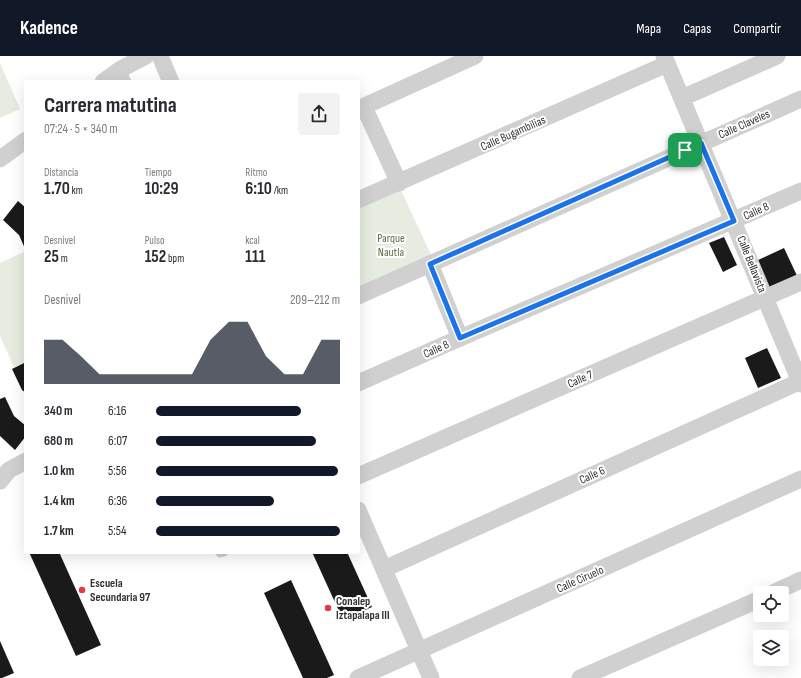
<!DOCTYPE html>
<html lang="es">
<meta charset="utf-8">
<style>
body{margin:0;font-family:"Sofia Sans Condensed",sans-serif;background:#f2f2f3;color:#2b2b33;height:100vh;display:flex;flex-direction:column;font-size:15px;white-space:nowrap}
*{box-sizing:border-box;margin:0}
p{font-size:13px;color:#7c7c81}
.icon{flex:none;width:22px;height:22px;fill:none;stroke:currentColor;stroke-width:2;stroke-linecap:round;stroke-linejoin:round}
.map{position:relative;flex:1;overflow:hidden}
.details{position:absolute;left:24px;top:24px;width:336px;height:474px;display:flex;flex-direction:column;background:#fff;border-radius:4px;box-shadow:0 4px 16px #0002}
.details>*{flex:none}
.controls{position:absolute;left:753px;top:530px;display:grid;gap:8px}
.controls a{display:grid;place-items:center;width:36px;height:36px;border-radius:4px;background:#fff;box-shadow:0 4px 16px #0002;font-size:20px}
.pin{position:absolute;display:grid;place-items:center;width:34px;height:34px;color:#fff;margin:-17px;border-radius:8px;box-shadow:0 2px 6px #0006}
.round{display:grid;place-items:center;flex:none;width:42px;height:42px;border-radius:4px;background:#f2f2f3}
.head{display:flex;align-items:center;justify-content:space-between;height:68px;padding:0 20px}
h1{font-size:22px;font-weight:700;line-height:30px}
.figures{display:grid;grid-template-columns:repeat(3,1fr);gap:6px;height:68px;padding:4px 20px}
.figures div{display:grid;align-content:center}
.figures b{font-size:17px;font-weight:700}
.figures small{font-size:11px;font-weight:400}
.figures p{font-size:11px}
.chart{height:112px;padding:8px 20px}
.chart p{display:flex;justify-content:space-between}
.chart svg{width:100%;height:72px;margin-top:4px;fill:#111827;opacity:.7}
ul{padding:0 20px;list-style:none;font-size:13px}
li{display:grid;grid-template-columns:64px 48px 1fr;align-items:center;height:30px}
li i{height:10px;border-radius:5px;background:#111827}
header{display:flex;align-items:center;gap:24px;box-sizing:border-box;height:56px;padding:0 20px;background:#111827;color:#fff}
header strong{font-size:19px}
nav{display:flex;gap:22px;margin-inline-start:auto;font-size:14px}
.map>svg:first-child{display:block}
</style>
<header>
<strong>Kadence</strong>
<nav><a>Mapa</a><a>Capas</a><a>Compartir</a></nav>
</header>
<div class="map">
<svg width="801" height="622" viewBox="0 0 801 622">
<rect width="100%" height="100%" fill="#fff"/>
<g fill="#e6ecdf">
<path d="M0,7L20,53L0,62Z"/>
<path d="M398,128L434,205L358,240V145Z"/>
<path d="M26,195V306L14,311L0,280V207Z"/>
</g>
<g fill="#1a1a1a">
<path d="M18,145L26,152V195L19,179L3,164Z"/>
<path d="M724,181L737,209L723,216L709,187Z"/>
<path d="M784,192L799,224L769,238L754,206Z"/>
<path d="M767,292L781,322L758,332L745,302Z"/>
<path d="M26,306V337L22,334L12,313Z"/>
<path d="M5,341L14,360L26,370V380L15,394L0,380V343Z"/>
<path d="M29,496H59L101,589L76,600Z"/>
<path d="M312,496H347L372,551L343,564Z"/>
<path d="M291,524L334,619L327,622H303L264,537Z"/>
<path d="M0,585L14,617L2,622H0Z"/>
</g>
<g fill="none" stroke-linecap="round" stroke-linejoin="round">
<g stroke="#d0d0d0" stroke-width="9">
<path d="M121,13L127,26"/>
<path d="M220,497L224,496"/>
</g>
<g stroke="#d0d0d0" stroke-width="17">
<path d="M160,0L171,26"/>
<path d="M664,0L801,328"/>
<path d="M103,26L121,13L146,0"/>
<path d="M682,42L777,0"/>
<path d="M364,51L399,127"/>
<path d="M358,53L475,0"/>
<path d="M0,103L26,84"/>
<path d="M358,144L667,8"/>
<path d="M430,208L460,282"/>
<path d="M358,240L801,43"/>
<path d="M358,327L460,282L801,135"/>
<path d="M358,420L801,226"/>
<path d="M0,425L9,414L26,405"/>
<path d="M358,454L431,622"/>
<path d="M384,513L801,325"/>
<path d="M773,537L801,524"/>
<path d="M358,622L801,423"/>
<path d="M580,622L760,543"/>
</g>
</g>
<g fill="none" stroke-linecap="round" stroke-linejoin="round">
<defs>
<path id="route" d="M701,87L734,165L460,282L430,208Z"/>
</defs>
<use href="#route" stroke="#fff" stroke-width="8"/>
<use href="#route" stroke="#1a73e8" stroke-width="5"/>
</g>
<g fill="#e63946" stroke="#fff" stroke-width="1.5">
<circle cx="82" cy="534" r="4"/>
<circle cx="328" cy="552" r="4"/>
</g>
<g text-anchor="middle" stroke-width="4" stroke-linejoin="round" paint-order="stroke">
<g font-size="12" fill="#333" stroke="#fff">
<text transform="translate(744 68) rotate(-24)" y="4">Calle Claveles</text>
<text transform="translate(513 77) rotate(-24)" y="4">Calle Bugambilias</text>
<text transform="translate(756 155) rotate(-24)" y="4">Calle 8</text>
<text transform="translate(752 208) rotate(68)" y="4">Calle Bellavista</text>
<text transform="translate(436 293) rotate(-24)" y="4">Calle 8</text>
<text transform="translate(580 323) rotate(-24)" y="4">Calle 7</text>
<text transform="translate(592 419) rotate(-24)" y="4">Calle 6</text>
<text transform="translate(580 523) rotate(-24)" y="4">Calle Ciruelo</text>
</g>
<g font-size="12" fill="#56703f" stroke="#fff">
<text x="391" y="186">Parque<tspan x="391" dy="14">Nautla</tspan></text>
</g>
<g font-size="12" font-weight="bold" fill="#333" stroke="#fff" text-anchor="start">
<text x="90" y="531">Escuela<tspan x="90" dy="14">Secundaria 97</tspan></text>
<text x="336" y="549">Conalep<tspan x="336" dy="14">Iztapalapa III</tspan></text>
</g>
</g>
</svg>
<div class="controls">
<a><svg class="icon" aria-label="locate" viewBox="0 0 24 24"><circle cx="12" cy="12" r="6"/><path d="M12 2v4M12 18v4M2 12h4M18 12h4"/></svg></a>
<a><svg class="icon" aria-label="layers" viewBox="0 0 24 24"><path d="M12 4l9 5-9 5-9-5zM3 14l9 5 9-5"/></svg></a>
</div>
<div class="pin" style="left:685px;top:94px;background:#1e9e55"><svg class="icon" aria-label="arrive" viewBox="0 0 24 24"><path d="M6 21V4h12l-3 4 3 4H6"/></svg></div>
<section class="details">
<div class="head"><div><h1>Carrera matutina</h1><p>07:24 · 5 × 340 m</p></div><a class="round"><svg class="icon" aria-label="share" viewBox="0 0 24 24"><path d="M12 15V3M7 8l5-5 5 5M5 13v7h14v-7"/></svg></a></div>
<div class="figures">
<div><p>Distancia</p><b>1.70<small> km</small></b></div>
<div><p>Tiempo</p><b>10:29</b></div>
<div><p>Ritmo</p><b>6:10<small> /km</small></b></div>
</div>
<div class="figures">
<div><p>Desnivel</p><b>25<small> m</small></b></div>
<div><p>Pulso</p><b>152<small> bpm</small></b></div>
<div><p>kcal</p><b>111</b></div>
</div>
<div class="chart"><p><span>Desnivel</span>209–212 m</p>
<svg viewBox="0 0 160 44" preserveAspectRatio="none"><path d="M0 44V17L10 17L20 27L30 38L40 38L50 38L60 38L70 38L80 38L90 17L100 6L110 6L120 27L130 38L140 38L150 17L160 17V44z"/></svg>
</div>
<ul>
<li><b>340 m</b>6:16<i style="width:79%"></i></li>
<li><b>680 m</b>6:07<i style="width:87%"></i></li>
<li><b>1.0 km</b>5:56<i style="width:99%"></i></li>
<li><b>1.4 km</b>6:36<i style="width:64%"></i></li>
<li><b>1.7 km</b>5:54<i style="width:100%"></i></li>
</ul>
</section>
</div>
